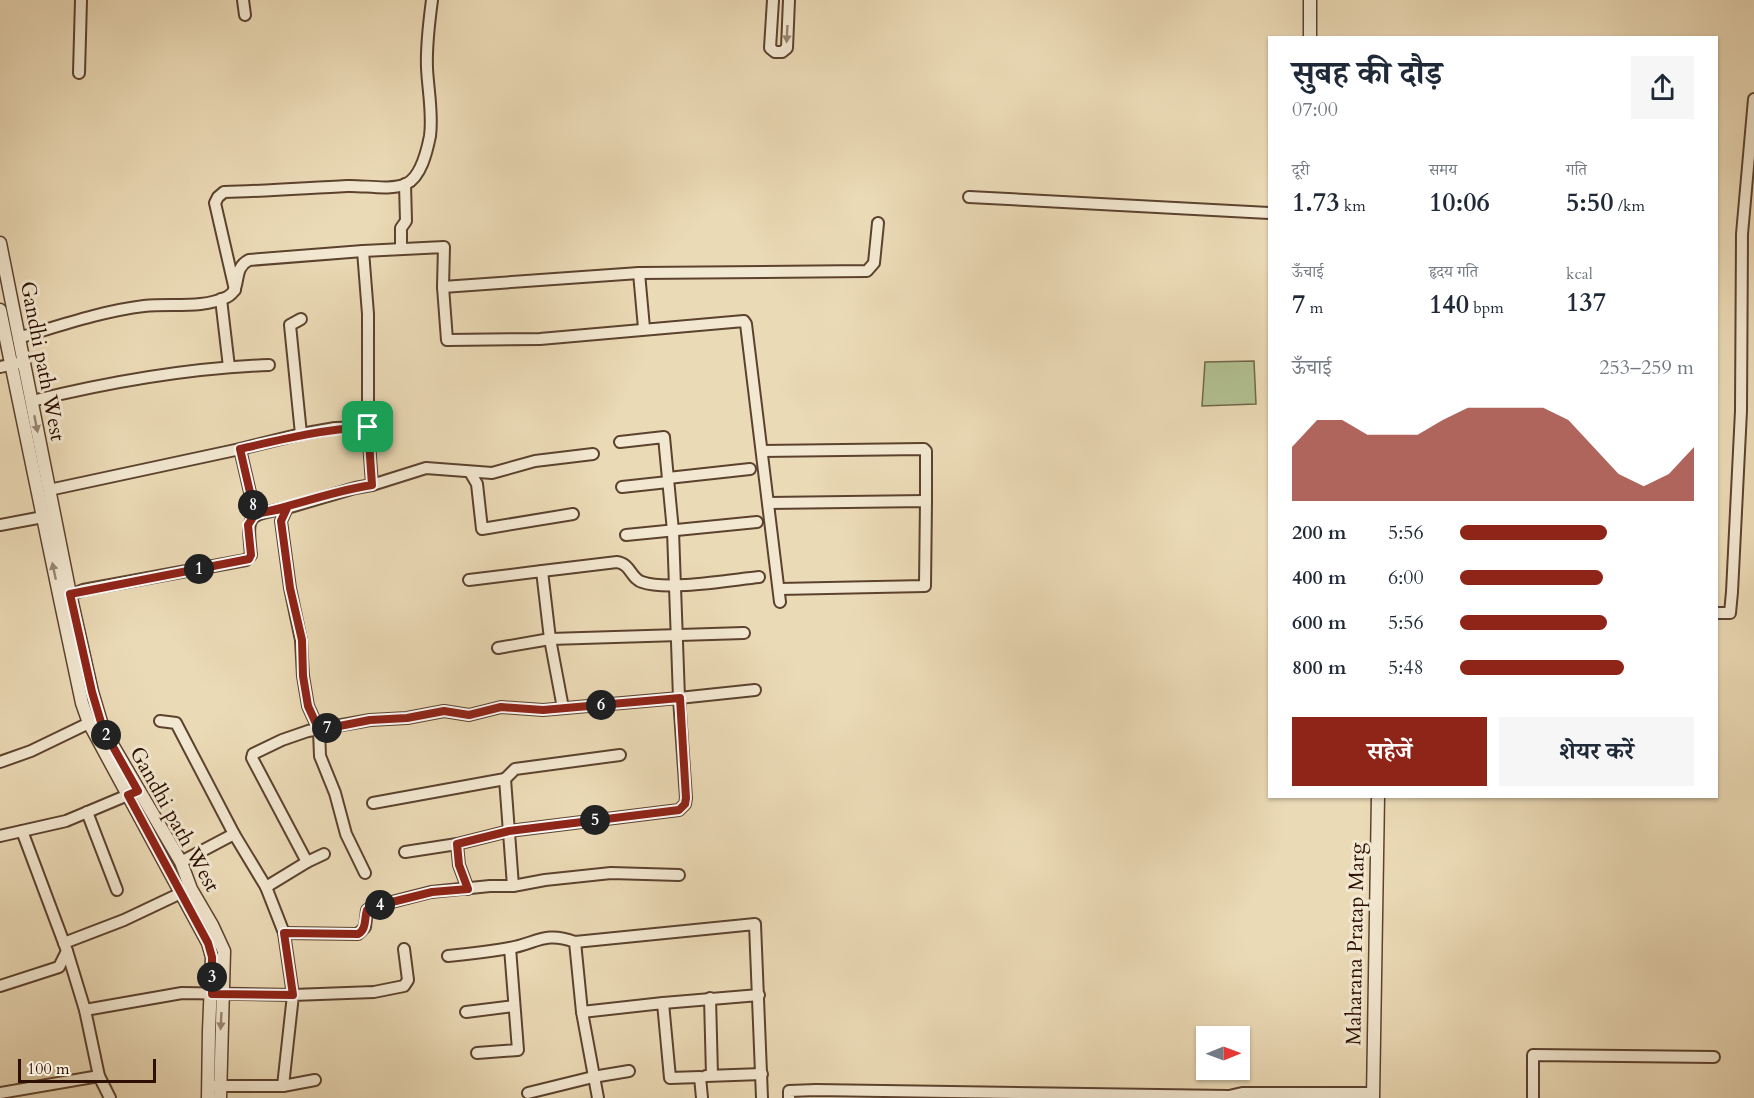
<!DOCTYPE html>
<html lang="hi">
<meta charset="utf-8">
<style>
body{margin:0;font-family:Cardo,"Noto Serif Devanagari",serif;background:#f6f6f7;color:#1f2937;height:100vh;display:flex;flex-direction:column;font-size:22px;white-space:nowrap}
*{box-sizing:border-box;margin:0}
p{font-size:20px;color:#747a83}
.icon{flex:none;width:33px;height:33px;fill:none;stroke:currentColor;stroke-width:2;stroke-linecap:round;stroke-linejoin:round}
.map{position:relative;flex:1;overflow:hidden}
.sheet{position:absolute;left:1268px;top:36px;width:450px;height:762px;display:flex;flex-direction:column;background:#fff;border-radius:0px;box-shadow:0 2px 4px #0004}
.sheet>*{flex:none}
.needle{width:39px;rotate:89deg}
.fabs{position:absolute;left:1196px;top:1026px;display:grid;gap:12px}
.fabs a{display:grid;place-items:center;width:54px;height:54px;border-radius:0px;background:#fff;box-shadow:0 2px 4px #0004;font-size:30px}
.scale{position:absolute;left:18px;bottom:15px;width:138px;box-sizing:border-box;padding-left:6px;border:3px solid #2c0f00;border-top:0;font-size:16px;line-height:21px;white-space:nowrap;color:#2c0f00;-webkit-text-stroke:4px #f2e7d0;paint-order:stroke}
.pin{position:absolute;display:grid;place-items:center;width:51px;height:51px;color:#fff;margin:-26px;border-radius:12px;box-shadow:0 3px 9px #0006}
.km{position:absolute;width:30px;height:30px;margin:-15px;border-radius:50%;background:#222;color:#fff;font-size:16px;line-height:30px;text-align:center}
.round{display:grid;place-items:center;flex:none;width:63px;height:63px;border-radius:0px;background:#f6f6f7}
.summary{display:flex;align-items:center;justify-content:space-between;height:102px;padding:0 24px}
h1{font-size:33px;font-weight:700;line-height:45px}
.metrics{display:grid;grid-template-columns:repeat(3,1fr);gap:9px;height:102px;padding:6px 24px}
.metrics div{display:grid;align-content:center}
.metrics b{font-size:26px;font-weight:700}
.metrics small{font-size:16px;font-weight:400}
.metrics p{font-size:16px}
.chart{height:168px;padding:12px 24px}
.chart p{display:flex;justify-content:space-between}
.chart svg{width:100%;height:108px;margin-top:6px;fill:#8f2418;opacity:.7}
.cta{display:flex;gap:12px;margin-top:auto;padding:12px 24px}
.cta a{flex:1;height:69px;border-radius:0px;background:#8f2418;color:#fff;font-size:24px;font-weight:700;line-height:69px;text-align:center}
.cta a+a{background:#f6f6f7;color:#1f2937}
ul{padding:0 24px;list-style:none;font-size:20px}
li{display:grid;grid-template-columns:96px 72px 1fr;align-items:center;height:45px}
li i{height:15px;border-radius:8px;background:#8f2418}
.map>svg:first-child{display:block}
</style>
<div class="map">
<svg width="1754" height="1098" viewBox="0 0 1754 1098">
<rect width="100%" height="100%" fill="#ebdab6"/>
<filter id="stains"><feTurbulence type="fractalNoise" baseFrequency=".00333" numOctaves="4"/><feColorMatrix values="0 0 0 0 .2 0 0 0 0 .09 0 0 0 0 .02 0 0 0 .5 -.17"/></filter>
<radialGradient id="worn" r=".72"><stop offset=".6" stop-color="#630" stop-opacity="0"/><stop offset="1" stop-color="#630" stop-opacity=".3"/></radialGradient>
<path fill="#b2c192" stroke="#6f6849" stroke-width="1.5" d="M1254,361L1256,404L1202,406L1205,362Z"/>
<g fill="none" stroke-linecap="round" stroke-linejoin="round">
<defs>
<g id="minor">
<path d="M243,0L245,15"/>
<path d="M773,0L770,48L775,52H782L787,48L789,0"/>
<path d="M79,73L81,0"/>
<path d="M969,197L1269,213"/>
<path d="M401,248V228L406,221L405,184"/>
<path d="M639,273L644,328"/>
<path d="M443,287L639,273L867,271L874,263L878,223"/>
<path d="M235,290L215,203L218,197L224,192C265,191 306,188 347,186C363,185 390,191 406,184C421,177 427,151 430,136C433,114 428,90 427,68C426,45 429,23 432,0"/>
<path d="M221,299L229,367"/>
<path d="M301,319L290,325L301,434L335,428L368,427"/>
<path d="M18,338C59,326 102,311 144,306C172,303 202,309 227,297C243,289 231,269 249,260L363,251"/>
<path d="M0,367L23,362"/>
<path d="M32,401C109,382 189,368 269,365"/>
<path d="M240,449L255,514"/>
<path d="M762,451L924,449L926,451V501"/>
<path d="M470,472L477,484L482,529L573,514"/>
<path d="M668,478L750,469"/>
<path d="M372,485L426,468L492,473L535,461L593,454"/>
<path d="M622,487L668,482"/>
<path d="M49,490L240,449L301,434"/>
<path d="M768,503L926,501L925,586L779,589"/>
<path d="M0,525L43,517"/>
<path d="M626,535L757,522"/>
<path d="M542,571L617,562C631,564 631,579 642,582C667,591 730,580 759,577"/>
<path d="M469,580L542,571L550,639L563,708"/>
<path d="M63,598L83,590L246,560L251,555C247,514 246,516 287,508"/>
<path d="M1716,613H1730L1732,592L1741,411L1742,234L1754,99"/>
<path d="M498,648L550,639L744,633"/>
<path d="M160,721L176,723L234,834"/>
<path d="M0,762L31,751L89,723"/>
<path d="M373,803L505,779"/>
<path d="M87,812L117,890"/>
<path d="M22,831L64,943L124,920L181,893"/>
<path d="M0,836L66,821L135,792"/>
<path d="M457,844L459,865L468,889"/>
<path d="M405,852L457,844L509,831L679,810L685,804L686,798L679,698L755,690"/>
<path d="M307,862L324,854"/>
<path d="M365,873L346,834L335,793L320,756L319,730L308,706L303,676L301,640L290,588L281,521L287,508L355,488L372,485L368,427V314L363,251L444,247L443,287L447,340L540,339L744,321L746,324L780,602"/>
<path d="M513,886L505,779L515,769L620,755"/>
<path d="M266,887L307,862L252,758L253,754L282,740L308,731L370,720L407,718L444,711L469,715L501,707L543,710L679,698L673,531L664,437L620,442"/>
<path d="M284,933L358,934L365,927L367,910L372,907L431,892L490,886H513L545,880L611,873L679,875"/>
<path d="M575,942L755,924L762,1098"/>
<path d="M67,951L85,1010"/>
<path d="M448,956C469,954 489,952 510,948C537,943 545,931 575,942L582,1012L663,1003L670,1078L700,1077L702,1098"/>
<path d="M0,986L59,967L67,951L64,943"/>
<path d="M710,998L712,1075"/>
<path d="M663,1003L759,995"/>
<path d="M466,1012L514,1006"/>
<path d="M582,1012L598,1098"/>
<path d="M477,1053L518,1050L510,948"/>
<path d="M706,1076L762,1074"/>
<path d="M214,1086H283L315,1080"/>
<path d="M283,1086L293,995L374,992L404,986L408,980L404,949"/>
<path d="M0,1093L99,1076"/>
<path d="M528,1093L593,1077L629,1071"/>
<path d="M110,1098L99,1076L85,1010L182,993L293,995L284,933L266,887L234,834L181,862"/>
<path d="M789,1098V1091L816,1090L1229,1096L1242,1093H1373"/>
<path d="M1533,1098V1055L1714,1057"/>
</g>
<g id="tertiary">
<path d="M1310,38V0"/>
<path d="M0,243L70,594L92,692L103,729L181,862L191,889L212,925L224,951L220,1098"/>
<path d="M0,310L60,599L82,703L89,723L208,943L212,957L209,1031L208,1098"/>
<path d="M1373,1098L1378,796"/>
</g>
</defs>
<use href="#minor" stroke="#5c422e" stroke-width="14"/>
<use href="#tertiary" stroke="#5c422e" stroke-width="15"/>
<use href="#minor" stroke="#f2e7d0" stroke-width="10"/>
<use href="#tertiary" stroke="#f2e7d0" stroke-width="12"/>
</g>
<defs><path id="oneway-solid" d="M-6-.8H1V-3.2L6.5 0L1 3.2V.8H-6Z" transform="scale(1.5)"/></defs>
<g fill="#998672">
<use href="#oneway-solid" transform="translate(787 34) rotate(93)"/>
<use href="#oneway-solid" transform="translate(36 424) rotate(79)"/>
<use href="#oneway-solid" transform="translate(54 571) rotate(-102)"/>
<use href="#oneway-solid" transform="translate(221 1021) rotate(93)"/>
</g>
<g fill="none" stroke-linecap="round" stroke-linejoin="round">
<defs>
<path id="route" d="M368,427L372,485C332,491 295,506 255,514L248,525L251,555L249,559L70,594L92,692L103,729L138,791L128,795L208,943L212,957V994L293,995L284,933L358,934C367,929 364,919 367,910L372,907L432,892L468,889L459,865L457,844L509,831L679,810L685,804L686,798L680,698L543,710L501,707L469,715L444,711L407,718L370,720L319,730L308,706L303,676L302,640L290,588L281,521L287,508L255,514L240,449C283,439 324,429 368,427"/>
</defs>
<use href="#route" stroke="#fff" stroke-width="12"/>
<use href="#route" stroke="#8f2418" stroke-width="8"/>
</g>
<g text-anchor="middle" stroke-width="6" stroke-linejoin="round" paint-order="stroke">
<g font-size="21" fill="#2c0f00" stroke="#f2e7d0">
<text transform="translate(43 361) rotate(79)" y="7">Gandhi path West</text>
<text transform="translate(175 819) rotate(61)" y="7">Gandhi path West</text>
<text transform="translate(1355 944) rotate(-89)" y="7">Maharana Pratap Marg</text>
</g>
</g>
<rect width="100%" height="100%" filter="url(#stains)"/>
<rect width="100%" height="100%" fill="url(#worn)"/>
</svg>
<div class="fabs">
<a><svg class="needle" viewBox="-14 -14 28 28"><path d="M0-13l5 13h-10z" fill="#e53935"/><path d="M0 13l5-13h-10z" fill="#747a83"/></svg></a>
</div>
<div class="scale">100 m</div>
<div class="pin" style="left:368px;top:427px;background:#1e9e55"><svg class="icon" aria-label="arrive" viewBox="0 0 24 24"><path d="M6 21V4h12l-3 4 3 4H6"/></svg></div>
<b class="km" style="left:199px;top:569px">1</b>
<b class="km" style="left:106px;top:735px">2</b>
<b class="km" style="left:212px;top:977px">3</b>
<b class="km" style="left:380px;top:905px">4</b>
<b class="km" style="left:595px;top:820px">5</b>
<b class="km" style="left:601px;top:705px">6</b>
<b class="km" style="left:327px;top:728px">7</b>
<b class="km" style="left:253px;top:505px">8</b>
<section class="sheet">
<div class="summary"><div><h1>सुबह की दौड़</h1><p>07:00</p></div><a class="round"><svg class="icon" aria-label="share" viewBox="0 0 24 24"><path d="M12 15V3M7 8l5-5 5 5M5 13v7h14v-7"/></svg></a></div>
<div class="metrics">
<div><p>दूरी</p><b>1.73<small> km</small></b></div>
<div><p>समय</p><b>10:06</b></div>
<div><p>गति</p><b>5:50<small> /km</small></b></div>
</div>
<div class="metrics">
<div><p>ऊँचाई</p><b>7<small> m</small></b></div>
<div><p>हृदय गति</p><b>140<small> bpm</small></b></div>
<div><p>kcal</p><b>137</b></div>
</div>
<div class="chart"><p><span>ऊँचाई</span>253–259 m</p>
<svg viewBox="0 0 160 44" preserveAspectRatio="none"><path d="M0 44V22L10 11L20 11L30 17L40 17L50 17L60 11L70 6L80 6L90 6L100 6L110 11L120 22L130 33L140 38L150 33L160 22V44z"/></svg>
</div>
<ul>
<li><b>200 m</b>5:56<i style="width:63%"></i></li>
<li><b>400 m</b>6:00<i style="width:61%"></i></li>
<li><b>600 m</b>5:56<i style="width:63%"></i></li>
<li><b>800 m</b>5:48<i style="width:70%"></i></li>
</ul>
<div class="cta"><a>सहेजें</a><a>शेयर करें</a></div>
</section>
</div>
